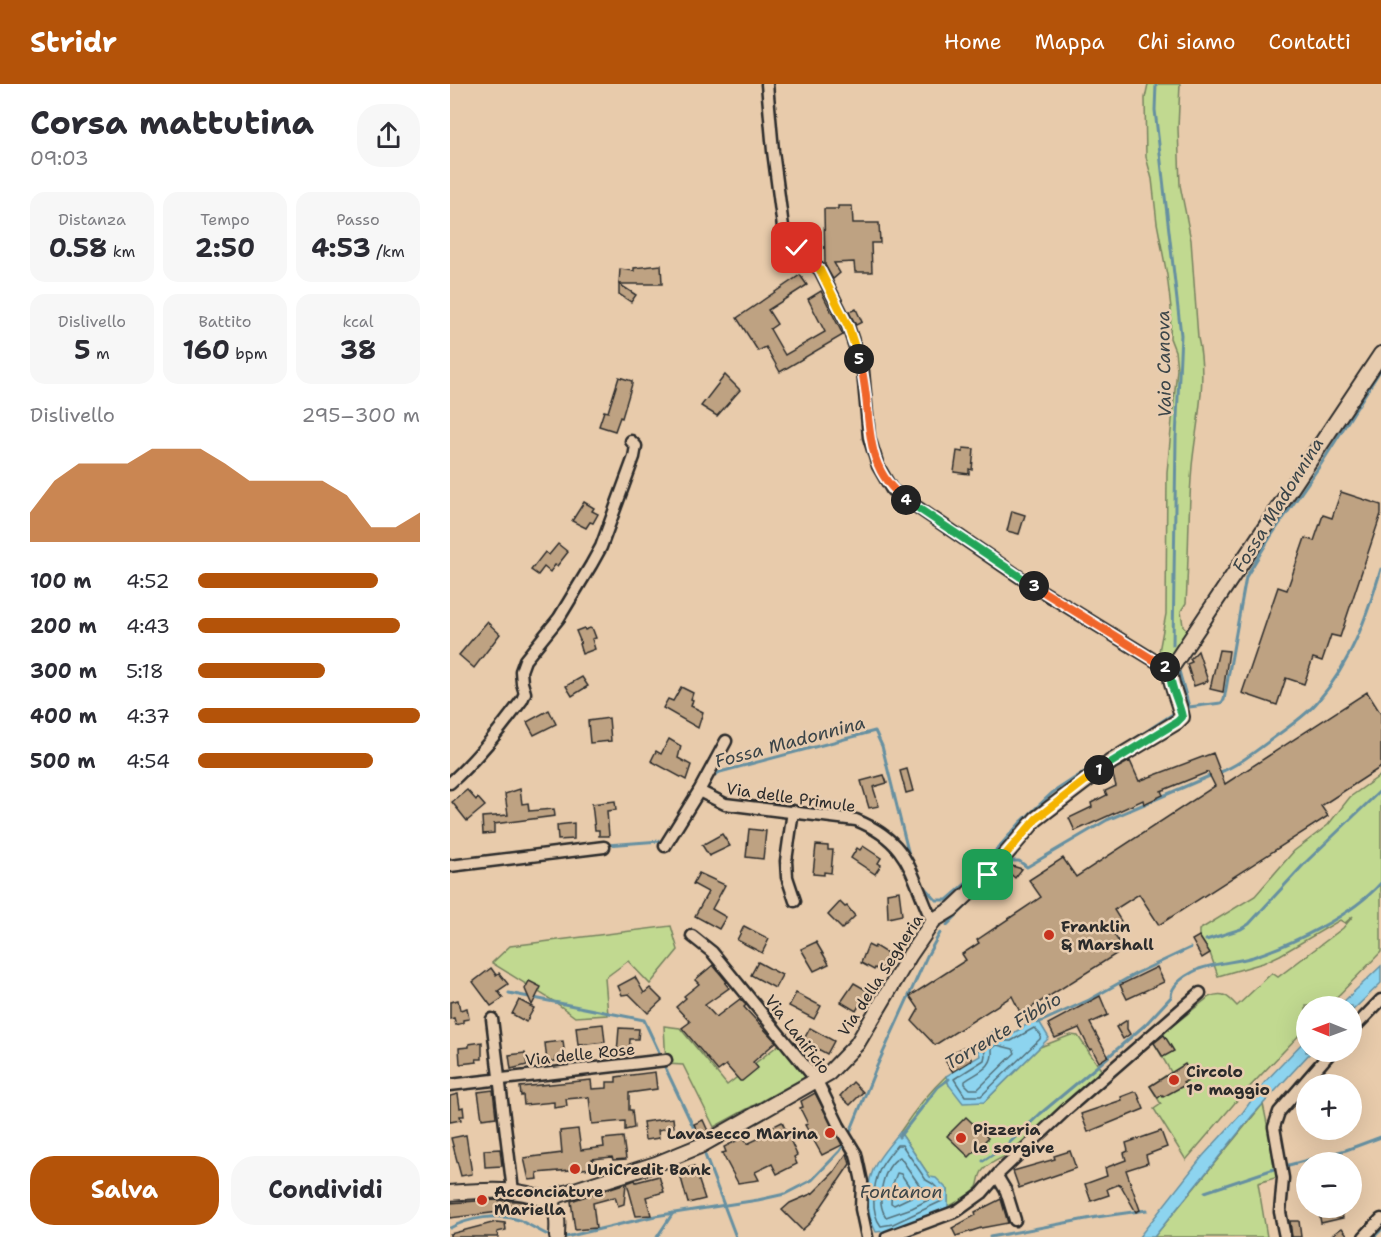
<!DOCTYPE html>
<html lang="it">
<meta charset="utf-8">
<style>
body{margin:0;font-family:"Shantell Sans",sans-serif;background:#f7f7f7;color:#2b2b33;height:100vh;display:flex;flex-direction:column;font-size:22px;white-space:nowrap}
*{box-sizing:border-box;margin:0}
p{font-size:20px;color:#7c7c81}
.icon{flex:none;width:33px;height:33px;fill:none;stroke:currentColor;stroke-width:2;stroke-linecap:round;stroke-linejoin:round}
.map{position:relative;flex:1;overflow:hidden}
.panel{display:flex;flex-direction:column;background:#fff;width:450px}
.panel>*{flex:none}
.needle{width:39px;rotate:271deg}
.fabs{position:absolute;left:846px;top:912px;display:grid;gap:12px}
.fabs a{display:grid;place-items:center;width:66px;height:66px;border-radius:50%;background:#fff;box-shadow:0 6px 24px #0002;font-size:30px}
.pin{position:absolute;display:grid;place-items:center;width:51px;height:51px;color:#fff;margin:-26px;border-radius:12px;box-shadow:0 3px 9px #0006}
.km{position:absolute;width:30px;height:30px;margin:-15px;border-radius:50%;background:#222;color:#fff;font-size:16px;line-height:30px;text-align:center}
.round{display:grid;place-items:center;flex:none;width:63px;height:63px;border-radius:24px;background:#f7f7f7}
.headline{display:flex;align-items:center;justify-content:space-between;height:102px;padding:0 30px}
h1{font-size:33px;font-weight:700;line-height:45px}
.metrics{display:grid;grid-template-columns:repeat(3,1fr);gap:9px;height:102px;padding:6px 30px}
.metrics div{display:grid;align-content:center;border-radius:15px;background:#f7f7f7;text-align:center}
.metrics b{font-size:26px;font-weight:700}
.metrics small{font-size:16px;font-weight:400}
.metrics p{font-size:16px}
.chart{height:168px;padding:12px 30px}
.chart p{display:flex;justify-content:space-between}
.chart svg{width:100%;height:108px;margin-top:6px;fill:#b45309;opacity:.7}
.primary-button{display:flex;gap:12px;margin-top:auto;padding:12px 30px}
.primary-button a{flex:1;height:69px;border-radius:24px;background:#b45309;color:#fff;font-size:24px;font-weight:700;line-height:69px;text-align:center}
.primary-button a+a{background:#f7f7f7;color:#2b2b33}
ul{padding:0 30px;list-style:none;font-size:20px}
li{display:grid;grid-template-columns:96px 72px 1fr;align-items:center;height:45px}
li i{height:15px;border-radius:8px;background:#b45309}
header{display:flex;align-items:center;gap:36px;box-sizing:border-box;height:84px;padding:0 30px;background:#b45309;color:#fff}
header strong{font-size:28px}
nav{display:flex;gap:33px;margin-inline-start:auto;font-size:21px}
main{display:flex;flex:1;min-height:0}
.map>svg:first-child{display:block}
</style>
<header>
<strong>Stridr</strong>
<nav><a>Home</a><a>Mappa</a><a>Chi siamo</a><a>Contatti</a></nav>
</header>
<main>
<section class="panel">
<div class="headline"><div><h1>Corsa mattutina</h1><p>09:03</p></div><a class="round"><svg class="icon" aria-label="share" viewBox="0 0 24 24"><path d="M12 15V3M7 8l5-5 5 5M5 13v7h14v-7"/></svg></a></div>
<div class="metrics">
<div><p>Distanza</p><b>0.58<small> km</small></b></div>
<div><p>Tempo</p><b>2:50</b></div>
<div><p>Passo</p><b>4:53<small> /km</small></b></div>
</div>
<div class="metrics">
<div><p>Dislivello</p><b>5<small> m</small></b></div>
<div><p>Battito</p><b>160<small> bpm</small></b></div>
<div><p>kcal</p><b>38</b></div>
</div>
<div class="chart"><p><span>Dislivello</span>295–300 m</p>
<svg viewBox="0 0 160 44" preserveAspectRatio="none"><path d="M0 44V32L10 19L20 12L30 12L40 12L50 6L60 6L70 6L80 12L90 19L100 19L110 19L120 19L130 25L140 38L150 38L160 32V44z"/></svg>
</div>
<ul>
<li><b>100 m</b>4:52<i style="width:81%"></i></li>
<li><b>200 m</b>4:43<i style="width:91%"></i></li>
<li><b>300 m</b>5:18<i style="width:57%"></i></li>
<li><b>400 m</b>4:37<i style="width:100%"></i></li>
<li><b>500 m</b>4:54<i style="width:79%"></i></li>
</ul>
<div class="primary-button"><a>Salva</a><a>Condividi</a></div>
</section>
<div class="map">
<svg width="931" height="1153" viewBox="0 0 931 1153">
<rect width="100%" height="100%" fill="#e8cbab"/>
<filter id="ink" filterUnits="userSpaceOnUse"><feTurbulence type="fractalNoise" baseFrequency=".0167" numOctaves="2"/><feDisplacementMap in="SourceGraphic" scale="12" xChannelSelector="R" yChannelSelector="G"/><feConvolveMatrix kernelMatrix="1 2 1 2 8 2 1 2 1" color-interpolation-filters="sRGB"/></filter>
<g filter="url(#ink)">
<g fill="#c1d990" stroke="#76825e" stroke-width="1.5">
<path d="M698,0H730L728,44L730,101L741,156L748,254C758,295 746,341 742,382C738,427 739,473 736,519L731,527L733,542L744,552L722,585L708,573L716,530L717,388L727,285L725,267L720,254L721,224L717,191L707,139L702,95L696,73L695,14Z"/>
<path d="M931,691V868L878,922H856V944L789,1014L736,1076L704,1025L711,1020L700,1002L721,988L703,957L759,913C773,907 778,912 787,922L822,889L828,893L893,844L903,832L895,839L890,836L830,871L813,879L768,892L760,869L749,852V846L805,812L844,767L878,741L900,713Z"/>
<path d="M221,842L228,866L200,900L178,877L155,894L158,931L125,933L105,918L42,879L60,862Z"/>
<path d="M214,942L230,944L277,1001L331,959L357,992L264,1043L233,981L216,980Z"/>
<path d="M621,951L628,952L652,987L563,1067C554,1074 542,1077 534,1085C528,1091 530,1096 527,1103C524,1108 504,1120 498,1123V1106L480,1093L450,1048C464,1027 478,1009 496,992L499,1001L534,1018L590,963Z"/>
<path d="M813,1020L828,1093L808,1099L817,1153H704Z"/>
</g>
<g fill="#8dd4ef" stroke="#6690a1" stroke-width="1.5">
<path d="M931,882V899L902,927V922H889Z"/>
<path d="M587,934L599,954L534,1018L513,1019L499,1001L496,992L530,972L527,960L542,948L551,944L559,952Z"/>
<path d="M856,955V968H861L802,1032L704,1153H689L752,1073L793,1028L814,999Z"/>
<path d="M450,1048L480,1093L486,1094L498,1106V1123L445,1146L426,1148C415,1128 415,1098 427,1078C433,1068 442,1058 450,1048Z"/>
</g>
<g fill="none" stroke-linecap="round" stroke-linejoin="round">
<g stroke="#526f79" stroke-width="1.5">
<path d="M584,944L591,951L590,955L531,1012H515L504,995L534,976L535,971L534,961L549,952L556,957H561Z"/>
<path d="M547,961L563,965L565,969L528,1005H520L515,1000V997C529,987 544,984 542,965Z"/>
<path d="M447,1061H452L476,1096L483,1100L491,1108L492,1117L443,1140L431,1142C420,1128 423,1101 430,1085C434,1077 441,1069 447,1061Z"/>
<path d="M450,1073L470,1102L480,1107L484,1113L462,1124L436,1133C425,1117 433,1082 450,1073Z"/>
<path d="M447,1089L451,1090L465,1111L444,1121L441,1119L442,1102Z"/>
</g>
<g stroke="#6690a1" stroke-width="3">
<path d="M706,0L705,26L731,251L726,354L723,561"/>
<path d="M729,587L739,623"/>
<path d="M736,625L739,623L771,619L774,616L796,493L821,452L871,380L931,285"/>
<path d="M768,689C787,682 806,667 822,655C838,643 856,632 868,617C901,579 917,532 931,485"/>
<path d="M261,693L270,688L425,647L432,662L459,771L470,794"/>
<path d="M157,761L210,757L216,755"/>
<path d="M543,795L560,777H569L577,783L657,736L762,691"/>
<path d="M474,803L486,816H497L519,797L571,738L602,709L723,630"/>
<path d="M497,841L536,802"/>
<path d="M756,856L791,845L799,840L856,778L931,706"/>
<path d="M59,909L194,936L209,968"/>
<path d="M588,939L639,916L685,890L740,864"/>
<path d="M215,983L249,1055"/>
<path d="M398,1053L427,982L477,872L490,849"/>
<path d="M449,1053L488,1003L499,995"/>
<path d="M255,1071L286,1153"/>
<path d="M533,1077L557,1061L590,1030L651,979L696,940L721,913C721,900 738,890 749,885C766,879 786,878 803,873C845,859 901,832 931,799"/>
<path d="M835,1082L896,1066L931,1053"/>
<path d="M755,1108L824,1085"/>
<path d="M0,1144C18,1134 49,1129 69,1136C80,1141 91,1148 102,1153"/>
<path d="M116,1153L205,1132L308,1116L335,1110L362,1096L390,1067L395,1059"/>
<path d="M207,1153L223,1129"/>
<path d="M540,1153L647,1133L697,1126"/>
<path d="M924,1153L931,1146"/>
</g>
</g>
<g fill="#bea282" stroke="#2b2b2b" stroke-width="1.5">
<path d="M388,122H402L403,139H429L430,159H421L422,188H405L404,178L384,179L390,189L383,195L375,181L374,125H388Z"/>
<path d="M211,181L212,200H169L170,185L184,187V184Z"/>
<path d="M350,191L357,201L318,226L327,240L320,245L335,271L375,248L358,215L371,207L393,251L330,288L316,263L308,267L287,234Z"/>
<path d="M169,200L186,211L181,218L169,210Z"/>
<path d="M406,225L412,238L406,241L399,228Z"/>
<path d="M275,291L290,306L267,332L251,322Z"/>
<path d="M169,293L182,297V300L172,334L170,333L165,347L149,342L154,327L158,328Z"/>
<path d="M513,364L524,365L522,386L519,385V390L504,388L507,367L513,368Z"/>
<path d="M891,408L931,421V430L890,553L881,551L872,577L863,574L854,600L836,594L827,621L792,609L828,503L837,506L855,454L864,457L873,431L882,434Z"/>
<path d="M134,418L144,424L142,427L148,430L143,439L140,438L136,444L122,437Z"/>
<path d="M562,427L575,431L569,450L557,447Z"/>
<path d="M108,460L118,468L107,482L105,481L100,488L94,483L88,491L81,486L95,468L99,471Z"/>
<path d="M37,538L50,550L24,584L9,571Z"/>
<path d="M134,544L135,546L140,544L143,546L146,554L142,555L145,565L132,570L129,560L131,559L126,547Z"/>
<path d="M769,566L779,567L773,608L760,605Z"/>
<path d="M748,567L758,597L744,602L737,580L742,578L740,575Z"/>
<path d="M132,593L138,602L122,612L116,602Z"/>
<path d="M231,603L243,609L241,615L243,616L241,622L253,628L248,644L213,624L218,615L223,617Z"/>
<path d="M917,608L931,630V683L871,722L878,732L709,841L689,810L664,826L671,837L660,845L674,865L571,930L562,912L485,961L462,937L469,925L460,912L516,876L512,870L529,859L527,856L591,813L579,796L613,774L626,793L765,702L758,688L711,707L713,711L694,720L693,716L625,747L619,734L642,723L641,719L657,711L655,707L666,702L662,688L667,684L680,677L689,697L763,669L775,700Z"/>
<path d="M99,626L106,640L84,651L77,638Z"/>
<path d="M159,634L161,657L140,659L138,637Z"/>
<path d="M219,655L231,662L228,674L241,681L236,696L201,677L206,667L211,670Z"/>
<path d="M457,685L463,707L456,709L450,687Z"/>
<path d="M434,691L437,699L423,703L429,722L419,724L411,697Z"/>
<path d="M70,705L72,720L78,719L79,727L104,725L105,732L44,740V749L33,750L32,733L58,731L55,710Z"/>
<path d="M17,706L26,716L28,714L35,722L17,737L2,718Z"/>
<path d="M165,717L166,726L157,727L159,752H149V746H145L142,720Z"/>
<path d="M124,739V755L108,756L107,741Z"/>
<path d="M299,745L316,747L313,775L296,773Z"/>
<path d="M272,750L280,762L259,772L252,761Z"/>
<path d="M366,761L378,762V766H383L381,789L374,788V791L363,790Z"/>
<path d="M413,762L431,774L428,779L431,781L425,790L401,774L407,764L410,766Z"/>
<path d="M562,782L572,785L565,794L557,787Z"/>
<path d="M249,789L275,801L262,825L276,833L269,845L245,832L258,808L243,800Z"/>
<path d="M449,807L452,831L438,834L437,809Z"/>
<path d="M390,818L395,823L397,822L405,832L392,845L378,831Z"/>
<path d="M294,842L319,855L312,869L287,856Z"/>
<path d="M749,852L760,869L752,874L742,856Z"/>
<path d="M366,858L379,880L364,887L351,865Z"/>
<path d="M418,861L424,864L425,862L438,870L430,887L425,884L424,886L411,879Z"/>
<path d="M308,878L332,891L325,904L301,891Z"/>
<path d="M263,881L277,898L275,899L279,904L255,921L266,933L290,915L296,921L294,923L326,958L303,978L308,984L292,997H290L276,981L268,987L232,944L240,938L226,923L236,914L234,912L249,900L245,896Z"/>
<path d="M707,883L714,898L677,915L670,901Z"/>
<path d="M41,884L46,891L49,889L58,900L48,907L53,914L41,922L23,898Z"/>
<path d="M185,893L194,909L200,904L212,916L198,929L179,910L172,911L168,902Z"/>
<path d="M79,897L91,903L82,921L75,905Z"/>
<path d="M404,899L418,907L406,927L391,918Z"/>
<path d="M346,909L371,922L364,935L339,922Z"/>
<path d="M650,912L658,931L640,939L658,972L649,978L642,965L640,966L629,944L605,954L598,940Z"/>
<path d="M8,916L10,926L17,924L19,935L13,936V939L6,941L4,934L0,935V918Z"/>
<path d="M69,916L84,924L76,938L62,930Z"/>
<path d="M677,936V945L680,950L673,955L666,943Z"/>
<path d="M153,940L155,958L128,961L126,943Z"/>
<path d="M169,944L189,945L188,955H180L179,971L167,970Z"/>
<path d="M360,944L384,957L377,970L353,957Z"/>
<path d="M714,951L724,967L713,973L704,959Z"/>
<path d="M113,957L115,973L105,974V977L97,978L95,959Z"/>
<path d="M32,958V975H26L27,978L10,980L9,964L19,963V960Z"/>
<path d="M513,963L522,976L503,988L494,975Z"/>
<path d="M75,969L77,981L61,985L59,971Z"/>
<path d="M735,980L743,993L733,999L735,1001L713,1013L712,1011L708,1014L700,1002Z"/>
<path d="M205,988L207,1005L179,1009V1026H182L184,1044L175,1046V1037L142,1040L139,1013L116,1015L117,1022L104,1024V1018L74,1021L73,1011L71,1012L70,1003L141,996L142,1005L157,1004V998H166V993Z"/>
<path d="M403,998L413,1008L400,1021L390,1012Z"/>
<path d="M43,1006L46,1033L32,1035L28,1008Z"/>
<path d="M684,1008H687L694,1025L638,1048L631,1030L672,1016L671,1013Z"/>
<path d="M365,1009L392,1061L372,1071L355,1041L358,1040L350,1024L353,1023L351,1017Z"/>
<path d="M8,1010L10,1024L13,1023L14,1032H10L11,1036L0,1038V1012Z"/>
<path d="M516,1033L538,1054L519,1073L497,1052Z"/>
<path d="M223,1034L224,1043L208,1046L209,1054L195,1056L193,1038Z"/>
<path d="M253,1036L258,1047L250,1052L244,1040Z"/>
<path d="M332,1038L347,1071L344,1073L347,1080L327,1090L322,1080L305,1088L309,1096L288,1099L272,1069L276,1068L274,1063L294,1053L297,1060L314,1052L312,1048Z"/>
<path d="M128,1045L131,1066L154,1063L153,1055L173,1053L176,1075L163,1076L162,1073L142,1075L143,1084L87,1089L88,1095L79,1096L74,1074L112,1069L110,1047Z"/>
<path d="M711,1047L717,1063L696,1071L698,1079L676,1086L690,1126L686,1128L670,1100L657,1105L659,1111L641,1117L635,1100L657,1092L655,1084L676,1076L674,1069L678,1067L676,1059Z"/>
<path d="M16,1051L22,1090L11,1092L1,1054Z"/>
<path d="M50,1065L52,1082L35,1083L34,1066Z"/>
<path d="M620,1067L626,1084L569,1104L563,1087L605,1075L604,1072Z"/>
<path d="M397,1069L400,1080L360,1139L352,1146L332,1126L340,1119L363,1109L384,1088Z"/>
<path d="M244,1082L255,1115L238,1119L229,1087Z"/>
<path d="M209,1092L214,1108L196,1113L201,1131L186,1132L177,1099L185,1096L186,1098Z"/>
<path d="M176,1099L174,1120L168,1122L165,1113L143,1119L146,1144L125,1146L121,1117Z"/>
<path d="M551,1115L558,1139L531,1144L506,1152L502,1144L526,1131L525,1128Z"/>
<path d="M40,1116L69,1117L84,1121L93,1126L91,1131L50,1119L49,1128L0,1134V1119Z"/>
<path d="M868,1124H891L893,1134L871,1139Z"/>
<path d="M840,1137H849L851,1153H842Z"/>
<path d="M46,1138L55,1139L56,1146L47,1148L48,1153H0V1150Z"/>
<path d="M892,1144L899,1153H879Z"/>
</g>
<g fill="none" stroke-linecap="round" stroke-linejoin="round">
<defs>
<g id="street">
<path d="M317,0L323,67L333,143L347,164L370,186L398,242L413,287L419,353L428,382L442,406L577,498L720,586"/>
<path d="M0,699C28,674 50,646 72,616L75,609L72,599L71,587L75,576L109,534L141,481L151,463L184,373L186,362L181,357"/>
<path d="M249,707L275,720L406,736C457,757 459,784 479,830L484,836"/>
<path d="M343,727L336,777L337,793L345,817"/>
<path d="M215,762L249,707L276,657"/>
<path d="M0,782L154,763"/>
<path d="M242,852L262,868L367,997L389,1042L406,1070L412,1098L411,1125L417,1153"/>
<path d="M42,935L63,1107"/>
<path d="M902,946L931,916"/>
<path d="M0,1001L216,976"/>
<path d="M547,1092L556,1107L565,1136"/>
<path d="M437,1153L507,1127L532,1109L550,1088L617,1025L750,909"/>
<path d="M835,1153L830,1128L833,1094L824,1043L829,1028L881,968"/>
<path d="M914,1153L931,1135"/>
</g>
<g id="secondary">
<path d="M0,1109C25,1107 88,1100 104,1125C109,1133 107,1145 107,1153"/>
<path d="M98,1118L109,1111L206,1080L250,1062L379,989L407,960L460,871L484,836L502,825L538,791L586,735L662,677L727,638L732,633C729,617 720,602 720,586L931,270"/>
</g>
</defs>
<use href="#street" stroke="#2b2b2b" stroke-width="15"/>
<use href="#secondary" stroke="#2b2b2b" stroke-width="18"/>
<use href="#street" stroke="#e7ccaf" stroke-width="10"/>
<use href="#secondary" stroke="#e7ccaf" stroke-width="14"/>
</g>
</g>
<g fill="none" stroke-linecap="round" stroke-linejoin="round" filter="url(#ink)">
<defs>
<path id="split-1" d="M538,791L586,735L649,686"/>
<path id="split-2" d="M649,686L727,638L732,633C729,617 719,602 720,586L715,583"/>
<path id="split-3" d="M584,502L715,583"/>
<path id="split-4" d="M456,416L584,502"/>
<path id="split-5" d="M409,275C425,326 407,380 456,416"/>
<path id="split-6" d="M347,164L370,186L398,242L409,275"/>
</defs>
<use href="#split-1" stroke="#fff" stroke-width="12"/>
<use href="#split-2" stroke="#fff" stroke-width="12"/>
<use href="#split-3" stroke="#fff" stroke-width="12"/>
<use href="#split-4" stroke="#fff" stroke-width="12"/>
<use href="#split-5" stroke="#fff" stroke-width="12"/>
<use href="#split-6" stroke="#fff" stroke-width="12"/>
<use href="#split-1" stroke="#f5b400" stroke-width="8"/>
<use href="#split-2" stroke="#22a559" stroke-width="8"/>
<use href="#split-3" stroke="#f0652b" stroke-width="8"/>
<use href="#split-4" stroke="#22a559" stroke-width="8"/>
<use href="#split-5" stroke="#f0652b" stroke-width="8"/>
<use href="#split-6" stroke="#f5b400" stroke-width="8"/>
</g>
<g fill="#c8321e" stroke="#e7ccaf" stroke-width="2">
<circle cx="599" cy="851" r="6"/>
<circle cx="724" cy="996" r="6"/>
<circle cx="380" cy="1049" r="6"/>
<circle cx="511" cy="1054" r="6"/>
<circle cx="125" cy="1085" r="6"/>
<circle cx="32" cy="1116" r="6"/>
</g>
<g text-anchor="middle" stroke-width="5" stroke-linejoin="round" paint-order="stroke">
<g font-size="16" fill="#2b2b2b" stroke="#e7ccaf">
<text transform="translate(341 713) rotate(8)" y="6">Via delle Primule</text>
<text transform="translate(430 891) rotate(-57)" y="6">Via della Segheria</text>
<text transform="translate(348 950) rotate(52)" y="6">Via Lanificio</text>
<text transform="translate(130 970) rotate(-6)" y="6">Via delle Rose</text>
</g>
<g font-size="16" font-weight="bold" fill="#2b2b2b" stroke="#e7ccaf" text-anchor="start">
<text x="611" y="848">Franklin<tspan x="611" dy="18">&amp; Marshall</tspan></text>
<text x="736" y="993">Circolo<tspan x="736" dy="18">1° maggio</tspan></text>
<text x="523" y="1051">Pizzeria<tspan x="523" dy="18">le sorgive</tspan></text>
<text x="368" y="1055" text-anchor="end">Lavasecco Marina</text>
<text x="137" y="1091">UniCredit Bank</text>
<text x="44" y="1113">Acconciature<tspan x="44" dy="18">Mariella</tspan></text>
</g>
<g font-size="18" font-style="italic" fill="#3a4448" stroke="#e7ccaf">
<text transform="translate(714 280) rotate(-91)" y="6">Vaio Canova</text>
<text transform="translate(828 421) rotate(-58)" y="6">Fossa Madonnina</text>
<text transform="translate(340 658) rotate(-15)" y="6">Fossa Madonnina</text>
<text transform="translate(553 947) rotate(-31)" y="6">Torrente Fibbio</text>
<text x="451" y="1114">Fontanon</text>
</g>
</g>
</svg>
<div class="fabs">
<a><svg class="needle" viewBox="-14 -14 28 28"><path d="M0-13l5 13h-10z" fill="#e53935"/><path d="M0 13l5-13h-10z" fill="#7c7c81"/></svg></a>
<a>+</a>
<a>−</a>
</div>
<div class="pin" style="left:538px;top:791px;background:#1e9e55"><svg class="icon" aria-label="arrive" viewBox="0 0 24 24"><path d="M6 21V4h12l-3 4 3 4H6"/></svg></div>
<div class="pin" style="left:347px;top:164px;background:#d93025"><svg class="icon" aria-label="check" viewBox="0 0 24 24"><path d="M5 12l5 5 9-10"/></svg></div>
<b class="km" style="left:649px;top:686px">1</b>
<b class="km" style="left:715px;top:583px">2</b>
<b class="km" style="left:584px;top:502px">3</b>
<b class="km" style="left:456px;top:416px">4</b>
<b class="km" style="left:409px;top:275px">5</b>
</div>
</main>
